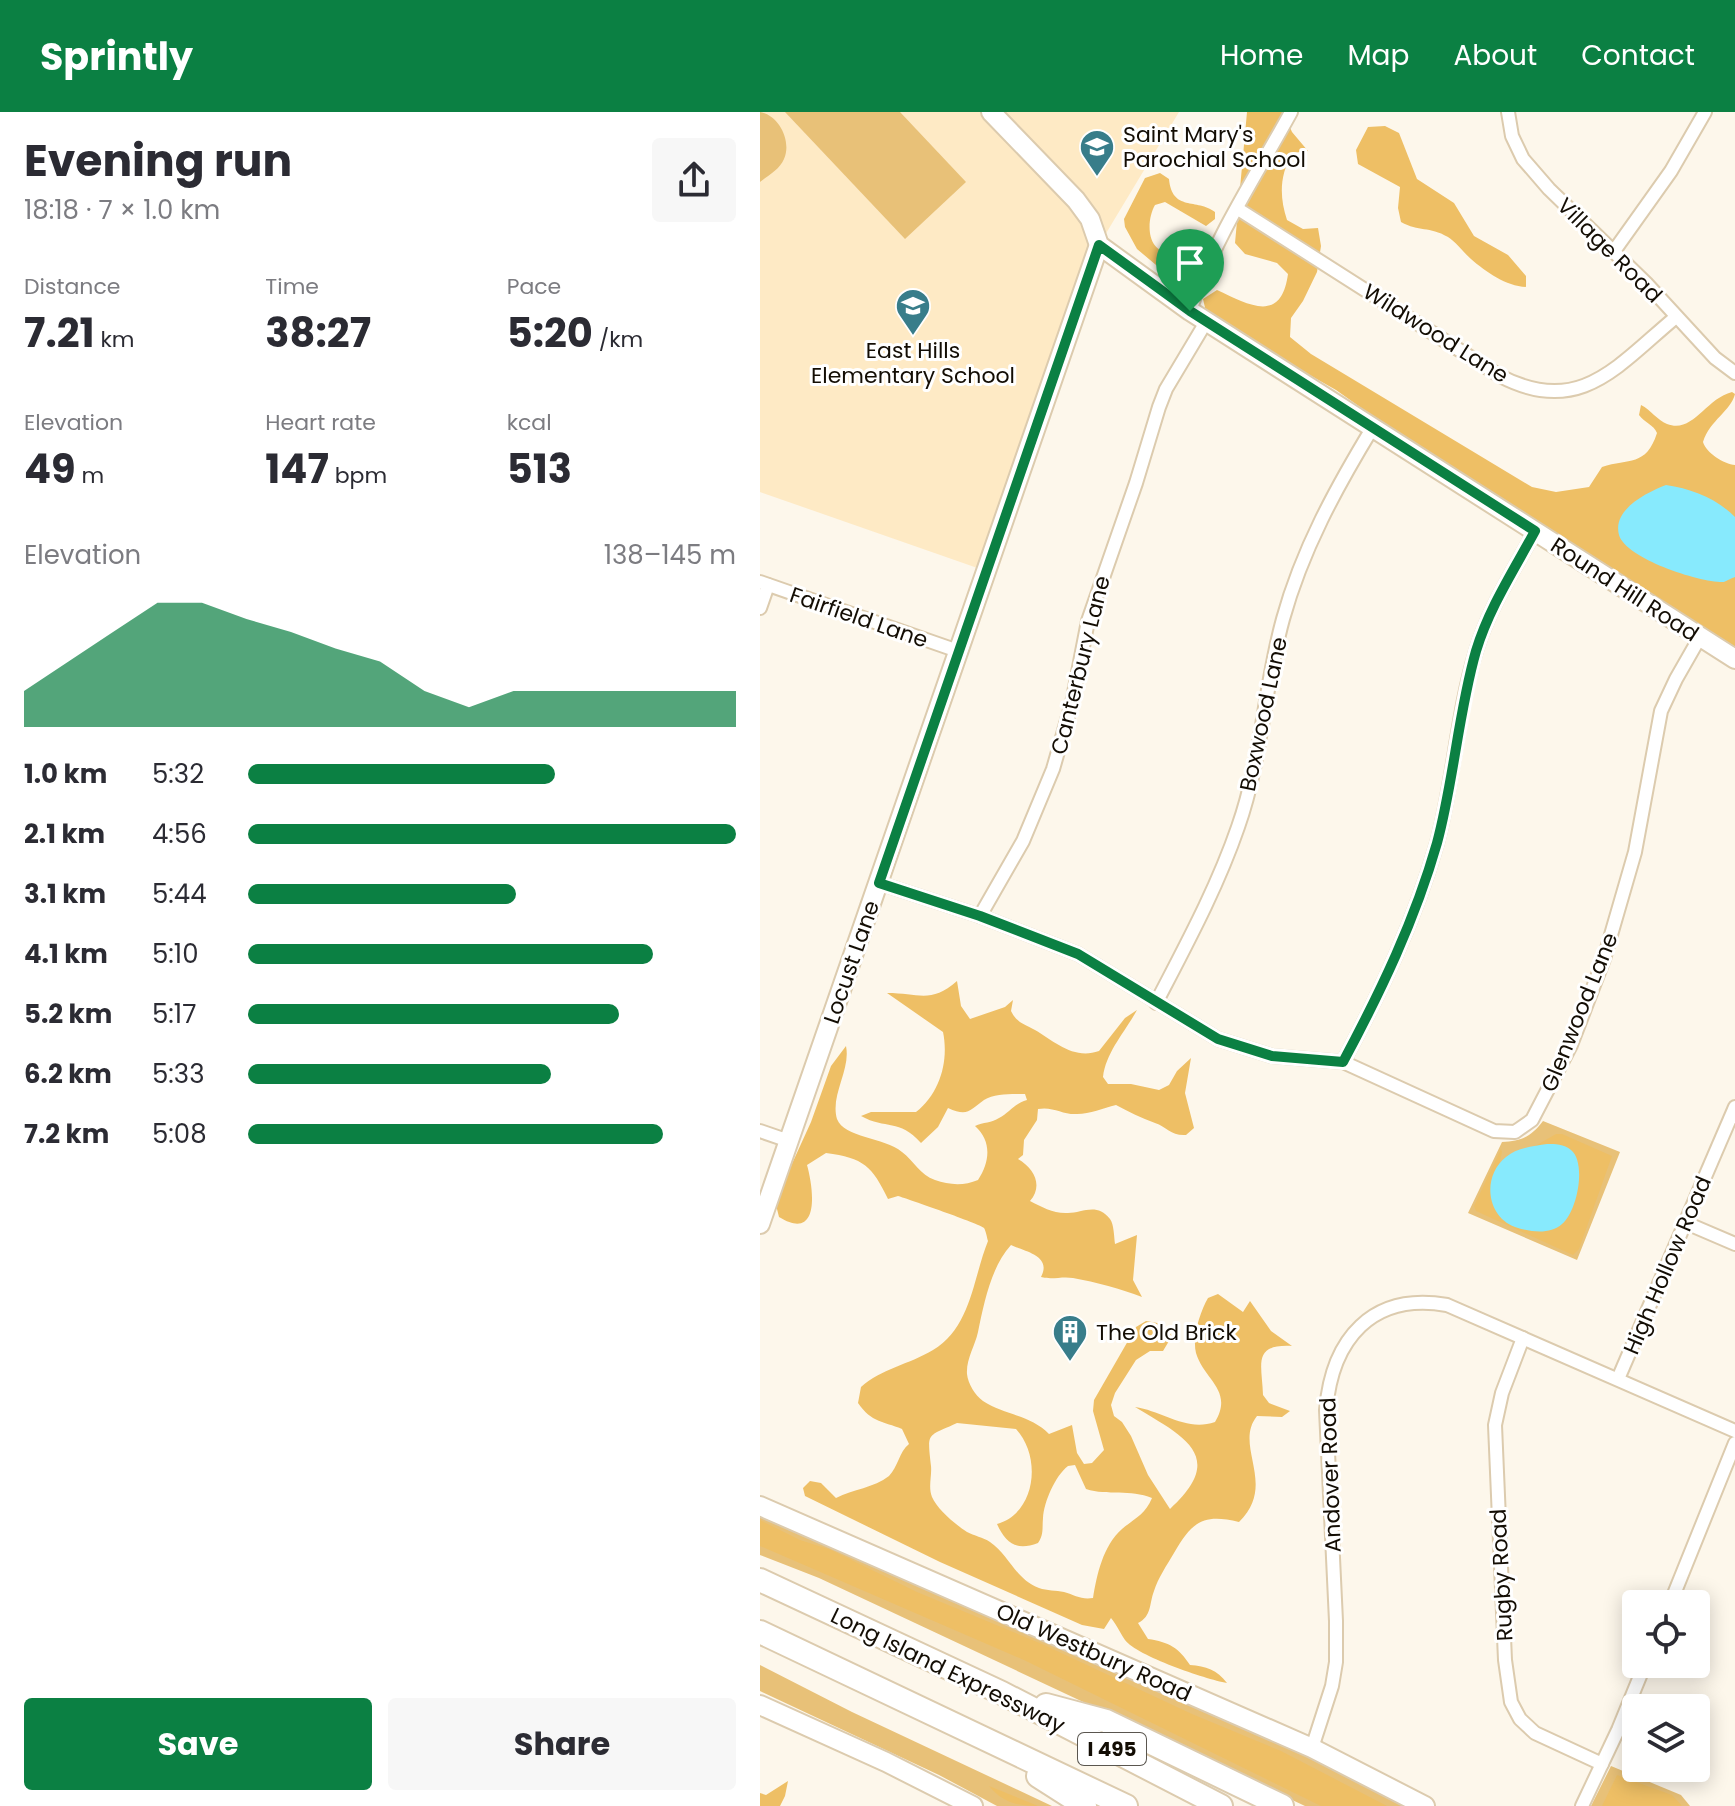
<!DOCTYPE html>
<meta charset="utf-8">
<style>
body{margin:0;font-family:Poppins,sans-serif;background:#f7f7f7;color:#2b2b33;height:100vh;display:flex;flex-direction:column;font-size:30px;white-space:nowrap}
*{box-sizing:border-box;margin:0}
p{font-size:26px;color:#7c7c81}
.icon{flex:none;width:44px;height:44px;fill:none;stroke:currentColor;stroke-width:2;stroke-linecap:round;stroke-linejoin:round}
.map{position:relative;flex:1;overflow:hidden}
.drawer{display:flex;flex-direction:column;background:#fff;width:760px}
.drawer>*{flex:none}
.fabs{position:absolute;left:862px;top:1478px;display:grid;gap:16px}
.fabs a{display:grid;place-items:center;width:88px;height:88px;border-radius:8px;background:#fff;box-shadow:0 4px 20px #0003;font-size:40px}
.pin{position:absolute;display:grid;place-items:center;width:68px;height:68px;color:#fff;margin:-82px -34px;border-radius:50% 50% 50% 0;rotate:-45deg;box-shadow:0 0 8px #0007}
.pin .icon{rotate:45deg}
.round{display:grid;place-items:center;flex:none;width:84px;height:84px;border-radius:8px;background:#f7f7f7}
.headline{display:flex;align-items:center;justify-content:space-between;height:136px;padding:0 24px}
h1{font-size:44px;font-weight:700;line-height:60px}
.stats{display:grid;grid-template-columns:repeat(3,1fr);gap:12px;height:136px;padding:8px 24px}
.stats div{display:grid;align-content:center}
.stats b{font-size:40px;font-weight:700}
.stats small{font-size:22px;font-weight:400}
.stats p{font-size:22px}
.chart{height:224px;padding:16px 24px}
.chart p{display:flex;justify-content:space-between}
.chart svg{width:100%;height:144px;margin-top:8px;fill:#0b8043;opacity:.7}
.button{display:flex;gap:16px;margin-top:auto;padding:16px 24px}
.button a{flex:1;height:92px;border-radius:8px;background:#0b8043;color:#fff;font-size:32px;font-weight:700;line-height:92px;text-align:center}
.button a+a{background:#f7f7f7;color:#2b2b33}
ul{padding:0 24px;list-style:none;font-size:26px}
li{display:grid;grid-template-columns:128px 96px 1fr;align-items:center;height:60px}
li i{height:20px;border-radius:10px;background:#0b8043}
header{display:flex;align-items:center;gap:48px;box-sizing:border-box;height:112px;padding:0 40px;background:#0b8043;color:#fff}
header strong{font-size:38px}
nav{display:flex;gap:44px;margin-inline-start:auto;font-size:28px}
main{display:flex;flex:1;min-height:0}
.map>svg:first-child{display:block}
</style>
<header>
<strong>Sprintly</strong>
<nav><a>Home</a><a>Map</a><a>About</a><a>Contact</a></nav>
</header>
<main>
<section class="drawer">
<div class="headline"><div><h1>Evening run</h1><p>18:18 · 7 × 1.0 km</p></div><a class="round"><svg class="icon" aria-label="share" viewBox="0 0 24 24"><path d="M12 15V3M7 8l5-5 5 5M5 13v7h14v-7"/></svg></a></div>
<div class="stats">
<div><p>Distance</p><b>7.21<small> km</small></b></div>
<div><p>Time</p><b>38:27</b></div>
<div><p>Pace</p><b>5:20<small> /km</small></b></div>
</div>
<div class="stats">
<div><p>Elevation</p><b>49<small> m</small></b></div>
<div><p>Heart rate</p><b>147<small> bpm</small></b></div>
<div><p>kcal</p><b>513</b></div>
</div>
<div class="chart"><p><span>Elevation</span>138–145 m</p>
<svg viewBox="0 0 160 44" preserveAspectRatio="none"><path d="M0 44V33L10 24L20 15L30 6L40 6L50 11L60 15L70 20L80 24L90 33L100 38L110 33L120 33L130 33L140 33L150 33L160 33V44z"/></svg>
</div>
<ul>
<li><b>1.0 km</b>5:32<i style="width:63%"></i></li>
<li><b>2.1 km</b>4:56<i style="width:100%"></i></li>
<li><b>3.1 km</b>5:44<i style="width:55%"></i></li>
<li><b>4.1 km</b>5:10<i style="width:83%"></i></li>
<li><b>5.2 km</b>5:17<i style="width:76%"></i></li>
<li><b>6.2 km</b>5:33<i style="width:62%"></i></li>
<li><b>7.2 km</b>5:08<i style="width:85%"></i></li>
</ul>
<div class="button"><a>Save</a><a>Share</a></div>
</section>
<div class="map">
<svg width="975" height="1694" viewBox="0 0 975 1694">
<rect width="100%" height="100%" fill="#fdf7eb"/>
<path fill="#feeac5" d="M0,0H419L339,133L226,459L0,380Z"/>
<g fill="#e8c178">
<path d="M0,0C19,3 32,29 24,47C20,57 9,63 0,70Z"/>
<path d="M25,0H140L206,70L145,127Z"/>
<path d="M783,1009L860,1040L817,1148L708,1101L742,1030C761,1029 771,1025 783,1009Z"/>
<path d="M0,1401L550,1643L646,1694H545L59,1466L0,1443Z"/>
<path d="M0,1553L92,1600L292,1694H237L179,1663L0,1579Z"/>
<path d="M851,1654L921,1683L930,1694H831Z"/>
</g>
<g fill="#eebf65" fill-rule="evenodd">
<path d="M487,0H523L532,20L548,39L532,41C520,64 519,83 527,108L543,117L558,116L561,134L557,160L543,189L531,206L530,225L551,242L772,375L796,380L829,375L842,355C869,346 886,355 897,321C894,313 884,310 879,303L881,293C891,298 897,308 907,312C933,322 945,287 972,280L975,282C971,299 950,308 943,330C946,341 964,352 975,353V547L775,419L576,278L460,212L446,200L443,187L457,178C488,192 521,213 528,162L517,151L485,142L475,131Z"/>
<path d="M625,14L639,21L657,67L694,91L714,124L748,143L766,164V175C746,174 726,160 711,147C703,140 697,131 688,125C669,114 659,120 641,110L638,96L640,75L598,52L596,38L608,15Z"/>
<path d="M400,61L409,67C412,100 437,86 455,100V107L446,114L405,90L395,93C386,109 386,141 412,141C420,141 429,134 438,132L446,136L449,142L444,151L429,163L402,158L377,137L365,115L364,107L385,66Z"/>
<path d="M197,869L201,894L210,907L245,895L253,888L251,899C257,911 264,912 275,918C295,930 314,948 339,939L365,906L377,898C365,920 346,940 343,965L348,972H371L399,978L409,973L417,959L431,946L425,981L434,1016L426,1023C411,1024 407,1015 395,1011C381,1006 369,1000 356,993C343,996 330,1002 317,1002C303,1003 293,994 278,997L277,1008L264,1028L263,1043L258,1047C275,1057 283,1074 270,1089C282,1095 294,1102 308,1101C322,1101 337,1090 350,1107C354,1112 354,1125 355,1132L377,1123L373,1168L382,1185C361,1177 336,1170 313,1166C302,1164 292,1168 281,1165C292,1144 266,1140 251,1133C231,1155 224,1191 218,1220C215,1234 206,1247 207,1262C208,1272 215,1283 223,1289C244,1303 271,1303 289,1322L312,1313L317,1341L324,1352L332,1351L344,1338L333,1299L334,1288L376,1215L386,1209L403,1212L412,1224L403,1239H390L376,1248L355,1281L351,1293L354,1304L362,1310L371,1324L388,1363L410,1397C468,1344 423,1324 375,1295C403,1299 426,1320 455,1310C474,1278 444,1268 436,1241C432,1225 440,1200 448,1186L458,1182L483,1200L490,1189L511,1219L532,1234C492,1232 502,1252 503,1283L509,1291L530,1299L522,1305L497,1304C473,1334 518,1372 479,1410C443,1401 432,1410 414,1441C407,1453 398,1466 394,1479C389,1492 392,1504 378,1511L388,1527C409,1530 419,1536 430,1553C446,1554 457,1558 467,1571C445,1567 377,1544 365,1528C360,1521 357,1513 351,1506L344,1517L322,1513L180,1450L45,1384L43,1376L50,1369L61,1371L76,1386C93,1377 114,1376 129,1364C138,1355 139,1340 149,1332L142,1317C123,1309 112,1311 98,1291L101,1275C121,1257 150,1252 173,1238C211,1216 213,1166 228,1129C227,1126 226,1119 224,1116C220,1112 148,1087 138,1084L128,1087C112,1054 104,1046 66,1041L47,1053C54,1078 60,1130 19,1105L15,1089L51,1010L71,954L86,934C91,958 70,983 77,1007C84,1026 124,1025 142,1040C154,1049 160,1063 175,1068C189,1073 204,1074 218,1068C230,1050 232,1029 215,1014C223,1010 232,1011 239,1006C250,1000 255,991 267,988L265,982C253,982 235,981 224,988C210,998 208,1005 188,996L178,1015L161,1031C139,1006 126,1018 101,1004L111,1000H156C180,981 189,949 183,920L127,881C159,881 171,892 197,869ZM197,1311L256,1317C282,1345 276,1401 237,1412C246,1432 257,1439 278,1431C284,1422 282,1417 283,1406C284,1390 295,1364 308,1354L315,1353L326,1377C348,1384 370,1377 392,1386C385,1403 375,1406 362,1417C343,1434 337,1462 333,1486C321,1488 315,1483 304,1480C296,1478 287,1479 279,1476C256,1468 249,1443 230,1430C223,1425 214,1424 207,1420C196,1413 177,1397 172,1385C168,1375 172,1364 171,1354C167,1319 167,1325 197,1311Z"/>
<path d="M796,1022H802L852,1044L819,1137L813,1143L716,1099L714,1094L741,1037L742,1040L737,1062L756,1045Z"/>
<path d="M0,1408L40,1428L71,1438L157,1480L282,1532L432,1602L521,1639L627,1694H561L264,1548L0,1434Z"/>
<path d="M857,1663L912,1683L922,1694H842Z"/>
<path d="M28,1669L25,1684L20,1694H0V1681L6,1683Z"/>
<path d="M229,1674L278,1694C258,1694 243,1691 229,1674Z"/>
</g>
<g fill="#87eafd">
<path d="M906,373C932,377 956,386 975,405V465C972,466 966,469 964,470C941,471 866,447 859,423C852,397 888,380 906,373Z"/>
<path d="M787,1032C795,1032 804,1032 811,1038C827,1051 817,1100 802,1112C790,1123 770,1120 755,1115C726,1104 722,1064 746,1045C756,1036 774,1034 787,1032Z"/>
</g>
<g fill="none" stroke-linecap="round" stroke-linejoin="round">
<defs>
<g id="street">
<path d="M748,0L752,24L763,47L789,77L886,171L955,246L975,261"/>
<path d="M478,97L740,264C820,306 858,253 916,205"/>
<path d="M854,139L911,59L945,0"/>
<path d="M430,199C452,130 496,64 531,0"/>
<path d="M0,470L198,539"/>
<path d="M0,496L8,473"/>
<path d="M119,771L220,804L318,842L458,927L512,944L583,950L734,1019L755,1020L772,1008L811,933L844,847L875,740L901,599L916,567L940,525"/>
<path d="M220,804L263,729L293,657L312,591L328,509L376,371L399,295L406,277L446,210"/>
<path d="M396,891C426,833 457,776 478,715C502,647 504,575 523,507C542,438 576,376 613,315"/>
<path d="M583,950C621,879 655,808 677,731C694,668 697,601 716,539C729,496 754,458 775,419"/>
<path d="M0,1019L29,1029"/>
<path d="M926,1111L975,1132"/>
<path d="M763,1226L742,1281L735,1313L745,1548L751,1590L760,1607L775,1621L842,1652"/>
<path d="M858,1267L975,995"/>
<path d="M910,1492L975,1331"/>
<path d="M552,1636L572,1574L576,1550V1509L566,1298C572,1227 612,1180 687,1193L975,1319"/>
<path d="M822,1694L858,1618L885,1552"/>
</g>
<g id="secondary">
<path d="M231,0L316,88L330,107L339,133L430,199L975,547"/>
<path d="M0,1112L339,133"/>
<path d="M0,1394L552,1636L665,1694"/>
<path d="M0,1593L126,1650L213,1694"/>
</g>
<g id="highway">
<path d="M0,1468L242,1581L461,1694"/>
<path d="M0,1520L366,1694"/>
<path d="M286,1593L346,1609L522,1694"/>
<path d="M278,1664L325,1694"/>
</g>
</defs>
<use href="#street" stroke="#dccbae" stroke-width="16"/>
<use href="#secondary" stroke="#dccbae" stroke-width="22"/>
<use href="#highway" stroke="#dccbae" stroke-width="26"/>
<use href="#street" stroke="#fff" stroke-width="12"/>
<use href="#secondary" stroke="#fff" stroke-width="18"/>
<use href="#highway" stroke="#fff" stroke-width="22"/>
</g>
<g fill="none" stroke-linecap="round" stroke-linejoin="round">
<defs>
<path id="route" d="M339,133L430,199L775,419C754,458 729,496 716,539C698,602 694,668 677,731C655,808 621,879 583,950L512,944L458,927L318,842L220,804L119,771Z"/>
</defs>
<use href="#route" stroke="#fff" stroke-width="16"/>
<use href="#route" stroke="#0b8043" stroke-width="10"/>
</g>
<defs>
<symbol id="school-pin" viewBox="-11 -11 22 30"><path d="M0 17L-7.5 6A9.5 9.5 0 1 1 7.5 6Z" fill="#387d8a" stroke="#fff"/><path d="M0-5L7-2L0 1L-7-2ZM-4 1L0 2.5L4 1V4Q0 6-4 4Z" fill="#fff"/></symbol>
<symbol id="building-pin" viewBox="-11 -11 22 30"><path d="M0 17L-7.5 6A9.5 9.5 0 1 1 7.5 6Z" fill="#387d8a" stroke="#fff"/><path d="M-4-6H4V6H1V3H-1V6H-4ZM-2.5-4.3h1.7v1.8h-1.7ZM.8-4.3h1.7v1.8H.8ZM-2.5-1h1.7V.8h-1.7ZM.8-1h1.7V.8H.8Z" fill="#fff"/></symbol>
</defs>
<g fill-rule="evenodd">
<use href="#school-pin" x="317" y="15" width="40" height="54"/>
<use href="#school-pin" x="133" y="174" width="40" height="54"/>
<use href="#building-pin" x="290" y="1200" width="40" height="54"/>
</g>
<g text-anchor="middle" stroke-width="6" stroke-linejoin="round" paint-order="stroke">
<rect fill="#fff" stroke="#5a564f" stroke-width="2" x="318" y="1621" width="68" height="32" rx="6"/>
<g font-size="20" font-weight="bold" fill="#130d04">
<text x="352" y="1644">I 495</text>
</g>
<g font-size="22" fill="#130d04" stroke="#fff" text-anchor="start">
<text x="363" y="30">Saint Mary's<tspan x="363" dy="25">Parochial School</tspan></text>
<text x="153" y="246" text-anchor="middle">East Hills<tspan x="153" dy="25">Elementary School</tspan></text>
<text x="336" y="1228">The Old Brick</text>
</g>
<g font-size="22" fill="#130d04" stroke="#fff">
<text transform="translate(850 138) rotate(45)" y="8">Village Road</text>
<text transform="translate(676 221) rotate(32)" y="8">Wildwood Lane</text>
<text transform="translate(865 477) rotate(33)" y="8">Round Hill Road</text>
<text transform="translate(99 505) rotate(19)" y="8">Fairfield Lane</text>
<text transform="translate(320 553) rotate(-76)" y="8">Canterbury Lane</text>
<text transform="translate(503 602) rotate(-78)" y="8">Boxwood Lane</text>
<text transform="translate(91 850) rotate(-71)" y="8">Locust Lane</text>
<text transform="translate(819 900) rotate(-68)" y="8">Glenwood Lane</text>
<text transform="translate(907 1153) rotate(-67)" y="8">High Hollow Road</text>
<text transform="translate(570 1363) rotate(-92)" y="8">Andover Road</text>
<text transform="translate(741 1463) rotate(-93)" y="8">Rugby Road</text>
<text transform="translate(334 1540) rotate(24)" y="8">Old Westbury Road</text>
<text transform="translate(188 1558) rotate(26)" y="8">Long Island Expressway</text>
</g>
</g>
</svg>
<div class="fabs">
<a><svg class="icon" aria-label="locate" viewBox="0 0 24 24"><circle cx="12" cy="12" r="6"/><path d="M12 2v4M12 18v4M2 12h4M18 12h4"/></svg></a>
<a><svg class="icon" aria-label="layers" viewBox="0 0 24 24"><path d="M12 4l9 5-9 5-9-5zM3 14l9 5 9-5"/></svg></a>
</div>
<div class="pin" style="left:430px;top:199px;background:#1e9e55"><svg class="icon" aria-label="arrive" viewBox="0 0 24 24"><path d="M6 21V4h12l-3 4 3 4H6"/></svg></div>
</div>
</main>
